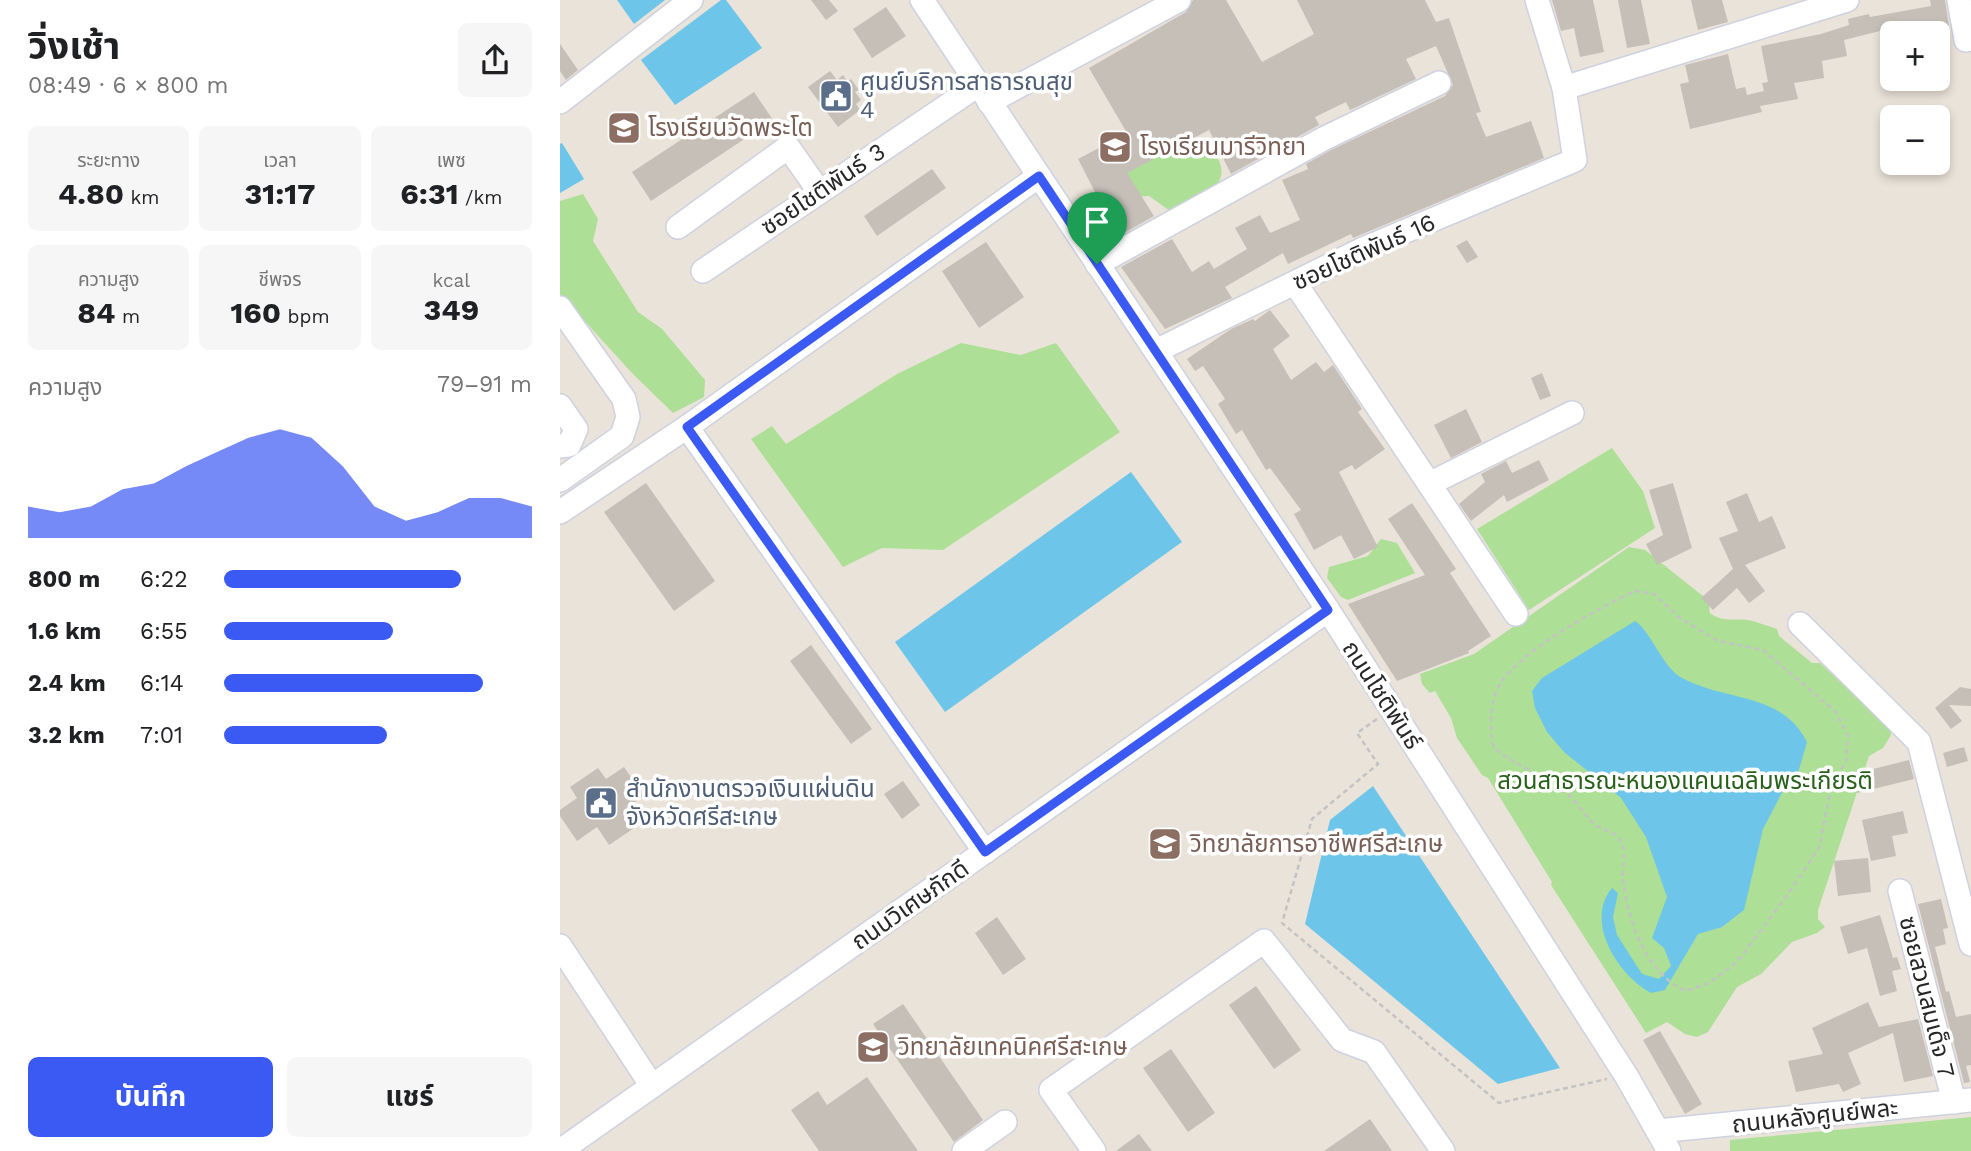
<!DOCTYPE html>
<html lang="th">
<meta charset="utf-8">
<style>
body{margin:0;font-family:"Work Sans","Noto Sans Thai",sans-serif;background:#f6f6f6;color:#202124;height:100vh;display:flex;flex-direction:column;font-size:26px;white-space:nowrap}
*{box-sizing:border-box;margin:0}
p{font-size:23px;color:#757577}
.icon{flex:none;width:38px;height:38px;fill:none;stroke:currentColor;stroke-width:2;stroke-linecap:round;stroke-linejoin:round}
.map{position:relative;flex:1;overflow:hidden}
.sheet{display:flex;flex-direction:column;background:#fff;width:560px}
.sheet>*{flex:none}
.controls{position:absolute;left:1320px;top:21px;display:grid;gap:14px}
.controls a{display:grid;place-items:center;width:70px;height:70px;border-radius:10px;background:#fff;box-shadow:0 4px 10px #0003;font-size:35px}
.pin{position:absolute;display:grid;place-items:center;width:60px;height:60px;color:#fff;margin:-72px -30px;border-radius:50% 50% 50% 0;rotate:-45deg;box-shadow:0 0 7px #0007}
.pin .icon{rotate:45deg}
.round{display:grid;place-items:center;flex:none;width:74px;height:74px;border-radius:10px;background:#f6f6f6}
.overview{display:flex;align-items:center;justify-content:space-between;height:119px;padding:0 28px}
h1{font-size:38px;font-weight:700;line-height:52px}
.stats{display:grid;grid-template-columns:repeat(3,1fr);gap:10px;height:119px;padding:7px 28px}
.stats div{display:grid;align-content:center;border-radius:10px;background:#f6f6f6;text-align:center}
.stats b{font-size:30px;font-weight:700}
.stats small{font-size:19px;font-weight:400}
.stats p{font-size:19px}
.chart{height:196px;padding:14px 28px}
.chart p{display:flex;justify-content:space-between}
.chart svg{width:100%;height:126px;margin-top:7px;fill:#3b5af4;opacity:.7}
.primary-button{display:flex;gap:14px;margin-top:auto;padding:14px 28px}
.primary-button a{flex:1;height:80px;border-radius:10px;background:#3b5af4;color:#fff;font-size:28px;font-weight:700;line-height:80px;text-align:center}
.primary-button a+a{background:#f6f6f6;color:#202124}
ul{padding:0 28px;list-style:none;font-size:23px}
li{display:grid;grid-template-columns:112px 84px 1fr;align-items:center;height:52px}
li i{height:18px;border-radius:9px;background:#3b5af4}
main{display:flex;flex:1;min-height:0}
.map>svg:first-child{display:block}
</style>
<main>
<section class="sheet">
<div class="overview"><div><h1>วิ่งเช้า</h1><p>08:49 · 6 × 800 m</p></div><a class="round"><svg class="icon" aria-label="share" viewBox="0 0 24 24"><path d="M12 15V3M7 8l5-5 5 5M5 13v7h14v-7"/></svg></a></div>
<div class="stats">
<div><p>ระยะทาง</p><b>4.80<small> km</small></b></div>
<div><p>เวลา</p><b>31:17</b></div>
<div><p>เพซ</p><b>6:31<small> /km</small></b></div>
</div>
<div class="stats">
<div><p>ความสูง</p><b>84<small> m</small></b></div>
<div><p>ชีพจร</p><b>160<small> bpm</small></b></div>
<div><p>kcal</p><b>349</b></div>
</div>
<div class="chart"><p><span>ความสูง</span>79–91 m</p>
<svg viewBox="0 0 160 44" preserveAspectRatio="none"><path d="M0 44V33L10 35L20 33L30 27L40 25L50 19L60 14L70 9L80 6L90 9L100 19L110 33L120 38L130 35L140 30L150 30L160 33V44z"/></svg>
</div>
<ul>
<li><b>800 m</b>6:22<i style="width:77%"></i></li>
<li><b>1.6 km</b>6:55<i style="width:55%"></i></li>
<li><b>2.4 km</b>6:14<i style="width:84%"></i></li>
<li><b>3.2 km</b>7:01<i style="width:53%"></i></li>
</ul>
<div class="primary-button"><a>บันทึก</a><a>แชร์</a></div>
</section>
<div class="map">
<svg width="1411" height="1151" viewBox="0 0 1411 1151">
<rect width="100%" height="100%" fill="#eae3d9"/>
<g fill="#addf96">
<path d="M639,146H649C682,183 643,197 613,213L589,196L566,197L559,175L588,155L624,152Z"/>
<path d="M23,194L38,219L33,241L78,312L102,329L145,380L144,397L113,413L72,373L0,294V201Z"/>
<path d="M401,343L461,355L496,343L560,432L383,550L322,548L283,567L191,439L212,426L226,444L337,374Z"/>
<path d="M1052,448L1083,491L1095,528L969,610L917,529Z"/>
<path d="M821,539L837,543L855,573L788,600L781,597L767,578L769,567L808,556Z"/>
<path d="M1069,547L1085,550L1148,600L1150,613C1163,623 1174,618 1188,620C1198,622 1207,626 1217,629L1219,636L1252,663H1260L1317,716L1322,715L1329,720L1331,735L1323,748L1309,756L1258,910V919L1265,927L1257,933L1232,942L1201,974L1177,987L1148,1032L1137,1037L1125,1034L1107,1022L1086,1033L991,885L992,882L928,778L922,775L897,738L891,718L875,691L870,693L862,684L860,674L914,654Z"/>
<path d="M1411,1117V1151H1170V1140Z"/>
</g>
<g fill="#6dc6ea">
<path d="M57,0H105L74,24Z"/>
<path d="M161,0H166L202,48L115,105L81,60Z"/>
<path d="M2,143L24,179L0,193V144Z"/>
<path d="M571,472L622,542L385,712L335,642Z"/>
<path d="M1075,621C1090,630 1103,668 1122,678C1167,702 1222,692 1247,742L1238,773L1225,787L1203,829L1184,910L1162,927L1138,934L1105,990L1091,993C1058,975 1024,922 1052,888L1058,893L1053,917L1057,935L1082,974L1099,979L1111,966L1104,948L1092,938L1107,897L1086,837L1061,798L1004,752L987,732L975,708L972,691L982,678Z"/>
<path d="M813,786L1000,1068L938,1084L745,924L770,820Z"/>
</g>
<g fill="#c5bfb8">
<path d="M251,0H269L278,11L266,20Z"/>
<path d="M633,0H666L702,62L754,34L737,0H865L876,22L889,18L921,112L916,113L926,137L971,121L984,158L793,238L791,234L728,264L723,253L665,287L672,298L605,329L561,267L612,239L632,272L649,261L654,269L687,249L675,228L700,215L710,233L740,220L722,180L748,169L746,164L771,150L885,96L893,85L876,46L846,59L856,79L790,110L786,102L755,117L759,125L671,174L649,130L567,173L594,216L545,244L520,205L537,196L518,159L567,133L529,68L626,12Z"/>
<path d="M992,0H1033L1044,52L1020,57L1014,28L1001,31Z"/>
<path d="M1058,0H1081L1090,44L1067,48Z"/>
<path d="M1131,0H1162L1168,22L1138,30Z"/>
<path d="M1370,0H1385L1389,26L1363,33H1332V59L1326,60L1320,31L1284,40L1287,56L1262,61L1264,78L1234,83L1238,99L1200,106L1202,112L1130,129L1120,84L1129,82L1125,65L1168,54L1176,89L1185,87L1187,95L1204,91L1202,83L1208,82L1201,46L1261,34L1289,25L1288,19L1309,14L1310,17L1371,6Z"/>
<path d="M326,7L346,36L312,58L293,29Z"/>
<path d="M0,44L18,70L6,80L0,71Z"/>
<path d="M270,71L277,80L283,75L288,82L291,79L299,90L295,92L301,100L296,104L300,110L278,127L248,87Z"/>
<path d="M194,92L213,120L91,201L72,172Z"/>
<path d="M372,169L386,188L317,236L304,216Z"/>
<path d="M907,240L918,257L907,263L896,246Z"/>
<path d="M426,242L464,297L419,328L382,271Z"/>
<path d="M710,310L730,336L713,349L731,380L756,362L764,372L773,365L802,409L798,412L825,449L795,470L792,465L779,472L818,547L794,559L781,535L754,550L734,514L741,510L710,468L706,470L682,430L676,434L658,404L665,399L643,366L635,371L627,359L671,329L693,319L695,321Z"/>
<path d="M982,373L991,396L980,400L971,378Z"/>
<path d="M906,409L922,442L891,458L874,425Z"/>
<path d="M979,460L989,480L947,502L944,495L911,521L899,504L925,482L921,474L946,461L952,473Z"/>
<path d="M86,483L155,581L114,611L44,512Z"/>
<path d="M1113,483L1132,548L1097,565L1086,544L1103,535L1089,490Z"/>
<path d="M1187,493L1199,522L1212,516L1226,548L1185,565L1205,591L1189,603L1177,588L1153,610L1141,598L1173,569L1159,538L1178,531L1166,502Z"/>
<path d="M852,503L896,569L890,573L931,636L908,651L909,653L837,681L788,604L865,575L828,519Z"/>
<path d="M251,645L312,729L291,744L230,661Z"/>
<path d="M1400,687L1411,689V706L1389,705L1402,721L1391,729L1375,708Z"/>
<path d="M1404,747L1408,761L1387,767L1383,753Z"/>
<path d="M1349,760L1354,779L1297,793L1305,771Z"/>
<path d="M64,767L84,796L66,808L77,826L49,845L37,827L17,841L0,816V810L17,798L10,787L38,768L46,779Z"/>
<path d="M343,781L360,805L342,819L324,794Z"/>
<path d="M1343,811L1348,833L1332,836L1336,856L1311,861L1302,820Z"/>
<path d="M1308,858L1311,892L1278,896L1274,861Z"/>
<path d="M1381,899L1388,928L1383,929L1386,944L1375,947L1386,992L1389,991L1396,1017L1411,1014V1065L1406,1066L1410,1082L1404,1083L1358,904Z"/>
<path d="M1320,915L1333,958L1337,957L1341,969L1332,971L1337,991L1320,996L1307,948L1288,954L1280,927Z"/>
<path d="M437,917L466,959L443,975L415,933Z"/>
<path d="M696,986L741,1050L714,1069L669,1005Z"/>
<path d="M1308,1002L1319,1027L1358,1019L1373,1076L1344,1082L1333,1033L1288,1053L1301,1084L1283,1092L1279,1084L1236,1092L1228,1061L1263,1054L1252,1028Z"/>
<path d="M343,1004L423,1120L394,1142L313,1024Z"/>
<path d="M1100,1031L1142,1104L1125,1114L1083,1040Z"/>
<path d="M611,1049L655,1113L628,1132L583,1068Z"/>
<path d="M307,1077L358,1151H259L231,1110L258,1091L267,1105Z"/>
<path d="M810,1119L832,1151H764Z"/>
<path d="M579,1134L592,1151H556Z"/>
</g>
<g fill="none" stroke-linecap="round" stroke-linejoin="round">
<defs>
<g id="minor">
<path d="M362,0L768,610L1067,1077L1109,1151"/>
<path d="M1399,0L1406,40"/>
<path d="M1004,88L1287,0"/>
<path d="M0,102L131,0"/>
<path d="M429,102L619,0"/>
<path d="M118,227L228,147L259,191"/>
<path d="M537,264L765,138L879,83"/>
<path d="M143,271L418,85"/>
<path d="M735,283L956,614"/>
<path d="M0,308L64,399L68,417L62,436L0,480"/>
<path d="M596,351L803,249L1015,160L1004,88L977,0"/>
<path d="M0,406L16,429L9,445L0,446"/>
<path d="M127,427L479,176"/>
<path d="M869,484L1012,413"/>
<path d="M0,512L127,427L425,852"/>
<path d="M1240,624L1359,742L1411,944"/>
<path d="M1340,891L1394,1102"/>
<path d="M0,946L92,1086"/>
<path d="M1098,1131L1411,1100"/>
<path d="M0,1151L768,610"/>
<path d="M404,1151L445,1122"/>
<path d="M534,1151L491,1090L704,941L782,1040L814,1052L883,1151"/>
</g>
</defs>
<use href="#minor" stroke="#ced1e0" stroke-width="26"/>
<g stroke="#c3c3c3" stroke-width="2.5" stroke-dasharray="5 3.5" stroke-linecap="butt">
<path d="M1075,591L1094,594L1120,618L1158,641L1203,650L1275,711L1288,735L1286,762L1272,783L1259,848L1226,897L1177,962L1149,983L1126,991C1086,974 1067,920 1063,879C1062,866 1067,854 1061,842C1056,830 1045,832 1036,825C1023,815 1016,799 1003,790C981,774 955,765 934,748C929,728 929,698 942,681C966,648 1038,608 1075,591Z"/>
<path d="M817,719L797,733L818,764L752,819L722,923L939,1103L1047,1079"/>
</g>
<use href="#minor" stroke="#fff" stroke-width="23"/>
</g>
<g fill="none" stroke-linecap="round" stroke-linejoin="round">
<defs>
<path id="route" d="M479,176L768,610L425,852L127,427Z"/>
</defs>
<use href="#route" stroke="#fff" stroke-width="14"/>
<use href="#route" stroke="#3b5af4" stroke-width="9"/>
</g>
<defs>
<symbol id="civic-square" viewBox="-11 -11 22 22"><rect x="-9" y="-9" width="18" height="18" rx="4" fill="#5c6f8a" stroke="#fff"/><path d="M-.6-6.5H3V-4.5H.6V-3L4-1V1h2V6H-6V1h2V-1L-.6-3ZM-1.2 2.5V6h2.4V2.5Z" fill="#fff"/></symbol>
<symbol id="school-square" viewBox="-11 -11 22 22"><rect x="-9" y="-9" width="18" height="18" rx="4" fill="#8d6e63" stroke="#fff"/><path d="M0-5L7-2L0 1L-7-2ZM-4 1L0 2.5L4 1V4Q0 6-4 4Z" fill="#fff"/></symbol>
<symbol id="university-square" viewBox="-11 -11 22 22"><rect x="-9" y="-9" width="18" height="18" rx="4" fill="#8d6e63" stroke="#fff"/><path d="M0-5L7-2L0 1L-7-2ZM-4 1L0 2.5L4 1V4Q0 6-4 4Z" fill="#fff"/></symbol>
</defs>
<g fill-rule="evenodd">
<use href="#civic-square" x="257" y="77" width="38" height="38"/>
<use href="#school-square" x="45" y="109" width="38" height="38"/>
<use href="#school-square" x="536" y="128" width="38" height="38"/>
<use href="#civic-square" x="22" y="784" width="38" height="38"/>
<use href="#university-square" x="586" y="825" width="38" height="38"/>
<use href="#university-square" x="294" y="1028" width="38" height="38"/>
</g>
<g text-anchor="middle" stroke-width="7" stroke-linejoin="round" paint-order="stroke">
<g font-size="24" fill="#4e5e75" stroke="#fff" text-anchor="start">
<text x="300" y="90">ศูนย์บริการสาธารณสุข<tspan x="300" dy="28">4</tspan></text>
<text x="66" y="797">สำนักงานตรวจเงินแผ่นดิน<tspan x="66" dy="28">จังหวัดศรีสะเกษ</tspan></text>
</g>
<g font-size="24" fill="#785e54" stroke="#fff" text-anchor="start">
<text x="88" y="136">โรงเรียนวัดพระโต</text>
<text x="580" y="155">โรงเรียนมารีวิทยา</text>
<text x="630" y="852">วิทยาลัยการอาชีพศรีสะเกษ</text>
<text x="338" y="1055">วิทยาลัยเทคนิคศรีสะเกษ</text>
</g>
<g font-size="24" fill="#272727" stroke="#fff">
<text transform="translate(263 189) rotate(-34)" y="8">ซอยโชติพันธ์ 3</text>
<text transform="translate(804 252) rotate(-24)" y="8">ซอยโชติพันธ์ 16</text>
<text transform="translate(822 695) rotate(57)" y="8">ถนนโชติพันธ์</text>
<text transform="translate(350 905) rotate(-35)" y="8">ถนนวิเศษภักดี</text>
<text transform="translate(1367 997) rotate(76)" y="8">ซอยสวนสมเด็จ 7</text>
<text transform="translate(1255 1116) rotate(-6)" y="8">ถนนหลังศูนย์พละ</text>
</g>
<g font-size="24" fill="#28601b" stroke="#fff">
<text x="1125" y="789">สวนสาธารณะหนองแคนเฉลิมพระเกียรติ</text>
</g>
</g>
</svg>
<div class="controls">
<a>+</a>
<a>−</a>
</div>
<div class="pin" style="left:537px;top:264px;background:#1e9e55"><svg class="icon" aria-label="arrive" viewBox="0 0 24 24"><path d="M6 21V4h12l-3 4 3 4H6"/></svg></div>
</div>
</main>
